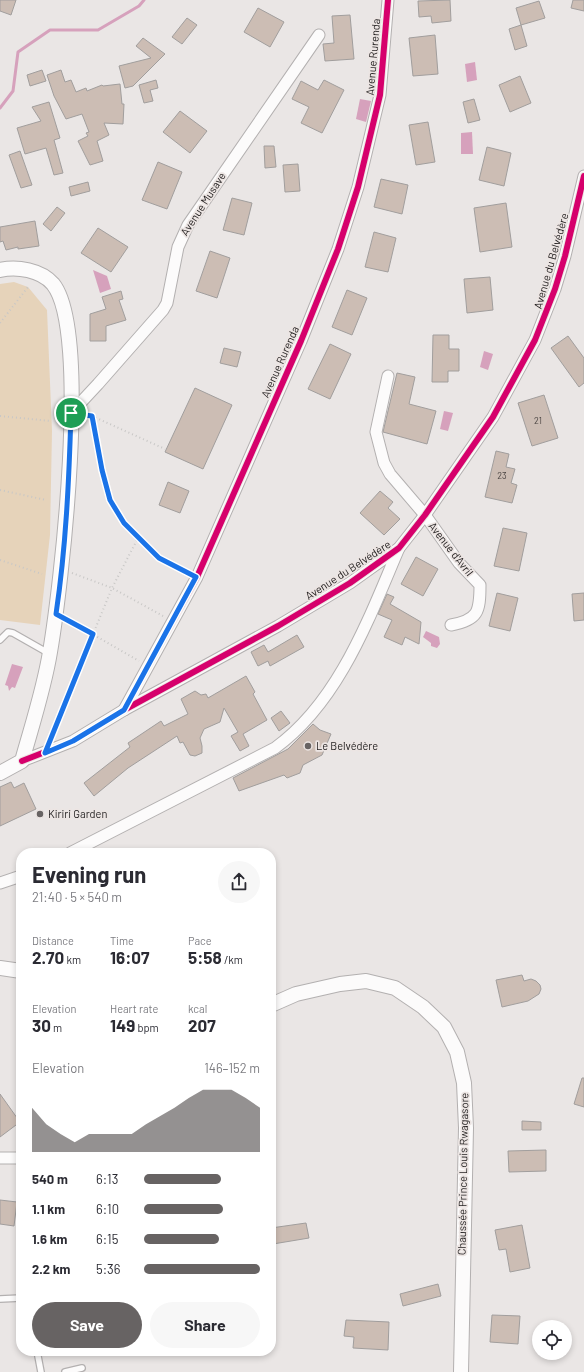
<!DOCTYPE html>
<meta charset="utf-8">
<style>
body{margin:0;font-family:Barlow,sans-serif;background:#f7f7f7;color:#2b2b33;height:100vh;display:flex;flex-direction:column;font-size:15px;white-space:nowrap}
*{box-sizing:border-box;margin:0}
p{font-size:13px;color:#7c7c81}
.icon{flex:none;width:22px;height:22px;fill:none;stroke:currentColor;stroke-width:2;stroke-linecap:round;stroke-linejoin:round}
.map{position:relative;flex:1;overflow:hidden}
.side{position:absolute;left:16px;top:848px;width:260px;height:508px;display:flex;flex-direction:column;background:#fff;border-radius:16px;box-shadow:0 2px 6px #0003}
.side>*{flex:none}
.buttons{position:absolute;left:532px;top:1320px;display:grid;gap:8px}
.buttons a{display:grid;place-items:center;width:40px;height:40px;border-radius:50%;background:#fff;box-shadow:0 2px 6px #0003;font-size:20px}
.pin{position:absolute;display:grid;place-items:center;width:34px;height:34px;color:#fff;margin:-17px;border:2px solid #fff;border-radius:50%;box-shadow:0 1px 4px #0007}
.round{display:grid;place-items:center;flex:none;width:42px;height:42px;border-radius:21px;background:#f7f7f7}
.summary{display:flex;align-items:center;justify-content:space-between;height:68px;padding:0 16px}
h1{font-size:22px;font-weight:700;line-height:30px}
.stats{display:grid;grid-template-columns:repeat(3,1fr);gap:6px;height:68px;padding:4px 16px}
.stats div{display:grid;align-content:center}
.stats b{font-size:17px;font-weight:700}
.stats small{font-size:11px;font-weight:400}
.stats p{font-size:11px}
.chart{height:112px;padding:8px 16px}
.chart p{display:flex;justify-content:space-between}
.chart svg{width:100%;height:72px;margin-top:4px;fill:#676363;opacity:.7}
.primary-button{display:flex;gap:8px;margin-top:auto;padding:8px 16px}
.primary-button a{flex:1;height:46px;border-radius:24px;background:#676363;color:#fff;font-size:16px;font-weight:700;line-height:46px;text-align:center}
.primary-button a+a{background:#f7f7f7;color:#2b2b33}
ul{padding:0 16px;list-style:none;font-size:13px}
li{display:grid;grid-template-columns:64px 48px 1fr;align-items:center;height:30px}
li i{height:10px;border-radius:5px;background:#676363}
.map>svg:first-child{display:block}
</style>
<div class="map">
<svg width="584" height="1372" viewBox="0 0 584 1372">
<rect width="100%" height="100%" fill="#eae6e5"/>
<path fill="#e6d3ba" d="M14,282L28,287L47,310L52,431L50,535L40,625L0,620V284Z"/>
<g fill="#d6a1bc">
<path d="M475,62L477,80L467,82L465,64Z"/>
<path d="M360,99L371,101L366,122L356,119Z"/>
<path d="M472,132L473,154H461V133Z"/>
<path d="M93,270L107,276L111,289L100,293Z"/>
<path d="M484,351L493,354L488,370L480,367Z"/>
<path d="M444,411L453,413L448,431L440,429Z"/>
<path d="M426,631L439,637L440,644L437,648L431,646V643L423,637Z"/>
<path d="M12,664L23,667L15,688L12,687L9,691L8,686L5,685Z"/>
</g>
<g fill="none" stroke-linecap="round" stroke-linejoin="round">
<path stroke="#d6a1bc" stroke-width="3" d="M0,108L13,91L18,52L50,30H98L139,6L144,0"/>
</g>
<g fill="#ccbdb4" stroke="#a19e9d">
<path d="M0,0H16L11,15L0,11Z"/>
<path d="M450,0L451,21L432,23L431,16L419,17L418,1Z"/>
<path d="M573,0H584V11L571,8Z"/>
<path d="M539,1L545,18L521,25L516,8Z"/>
<path d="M258,8L284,22L270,47L244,32Z"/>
<path d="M350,15L354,59L325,61L323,44L334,43L332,16Z"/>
<path d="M187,18L197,25L182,44L172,37Z"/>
<path d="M521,25L527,46L515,50L509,29Z"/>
<path d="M435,35L438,74L413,76L409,38Z"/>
<path d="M143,38L165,54L133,86L125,88L119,66L151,58L136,46Z"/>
<path d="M42,70L46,81L30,86L27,75Z"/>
<path d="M61,70L65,82L71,80L76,92L86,88L87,91L102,85L103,86L120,84L122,104H124L123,124L104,123L109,135L97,141L103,161L90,165L78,141L88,136L86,133L89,132L82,114L66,119L54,96L47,75Z"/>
<path d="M520,76L531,103L510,112L499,85Z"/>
<path d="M156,80L158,88L150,90L153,101L144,103L139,85Z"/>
<path d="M324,80L344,90L322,133L301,123L309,107L292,99L301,81L318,90Z"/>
<path d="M474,99L480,120L468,123L463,102Z"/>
<path d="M49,102L60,138L54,140L63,173L54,175L46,148L25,154L17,128L41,121L32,107Z"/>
<path d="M180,111L207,131L190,153L163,132Z"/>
<path d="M428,122L435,162L416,165L409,125Z"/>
<path d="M264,146H274L276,167L265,168Z"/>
<path d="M487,147L511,153L504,186L479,180Z"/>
<path d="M20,151L32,185L21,188L9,155Z"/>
<path d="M158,162L182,172L167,209L142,200Z"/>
<path d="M298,164L300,191L285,192L283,165Z"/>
<path d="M381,179L408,185L402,214L374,207Z"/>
<path d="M88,182L90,191L71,196L69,187Z"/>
<path d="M232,198L252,203L244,235L223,230Z"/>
<path d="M506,203L512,247L480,252L474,208Z"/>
<path d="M57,207L65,213L51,231L43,224Z"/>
<path d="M35,221L39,246L18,249V247L6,250L3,241L0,242V227Z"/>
<path d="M98,228L128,247L111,272L81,253Z"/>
<path d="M374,232L396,238L388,272L365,267Z"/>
<path d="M210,251L230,258L217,298L196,291Z"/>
<path d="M490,277L493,310L467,313L464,279Z"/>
<path d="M347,290L367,298L352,335L332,327Z"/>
<path d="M121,291L123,299L119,300L126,320L106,326V341H90V314L106,309L102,297Z"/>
<path d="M433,335H449V349H459V371H448V382H432Z"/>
<path d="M568,336L584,358V383L579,387L551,348Z"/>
<path d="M330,344L351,354L330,399L308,389Z"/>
<path d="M224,348L241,352L237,367L220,363Z"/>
<path d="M397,373L415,377L409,404L436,411L427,444L383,432Z"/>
<path d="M195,388L232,405L203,469L165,452Z"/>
<path d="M544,395L558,438L532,446L518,403Z"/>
<path d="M496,451L509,454L506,467L515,469L511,483L517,485L512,503L485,497Z"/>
<path d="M168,482L189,491L180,513L159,505Z"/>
<path d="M380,491L393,502L388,508L400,519L384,535L360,513Z"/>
<path d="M503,528L527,533L519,571L494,566Z"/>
<path d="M416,557L438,569L423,596L401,584Z"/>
<path d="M497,593L518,598L510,631L489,626Z"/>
<path d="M584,593V620L574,621L572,594Z"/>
<path d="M387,594L394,597L390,604L421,622L419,644L405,637L402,645L384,637L392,620L378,614Z"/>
<path d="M297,635L304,647L270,666L268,661L258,666L251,652L264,645L268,652Z"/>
<path d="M246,676L255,692L253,694L267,720L243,734L249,746L240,751L231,736L238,732L224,708L220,722L204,729L200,738L202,746V753L195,756L190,755L183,742L180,743L177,736L128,768L94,796L84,783L130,747L128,743L161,721L164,726L188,714L181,699L195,691L201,695L206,694L208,698Z"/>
<path d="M281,711L290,723L279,731L271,718Z"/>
<path d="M313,724L320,730L331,734L322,755L303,765L300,773L287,778L284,775L239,791L233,778L288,749Z"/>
<path d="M11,782L14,788L24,783L36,809L0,826V787Z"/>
<path d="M522,975L524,981L531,979L536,981L540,985L541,989L539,994L528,1001L502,1007L496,980Z"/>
<path d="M582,1078H584V1107L574,1104Z"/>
<path d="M0,1094L20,1122L0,1137Z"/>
<path d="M522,1121L541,1122V1130H522Z"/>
<path d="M546,1150V1171L509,1172L508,1151Z"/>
<path d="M0,1200L17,1202L14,1226L0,1224Z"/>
<path d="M306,1223L309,1238L273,1244L271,1228Z"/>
<path d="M522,1225L530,1268L510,1272L506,1249L499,1250L495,1230Z"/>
<path d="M438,1284L441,1296L403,1306L400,1294Z"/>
<path d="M492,1315L520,1316L518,1344L490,1342Z"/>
<path d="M346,1320L389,1322L388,1350L353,1348L354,1337L344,1336Z"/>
</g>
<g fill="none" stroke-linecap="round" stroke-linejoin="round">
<defs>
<g id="service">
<path d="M0,640L8,632L13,633L50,654"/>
<path d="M0,1299L21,1298"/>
<path d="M37,1351L41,1372"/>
<path d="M65,1372L82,1368"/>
</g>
<g id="minor">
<path d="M388,376L376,432L384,463L390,474L425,515L459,563L480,585C480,612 478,620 451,625"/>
<path d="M71,413L98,384L163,310L167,303L178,247L188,225L319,35"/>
<path d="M124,710L197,577L301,341L338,249L358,187L380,95L388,0"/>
<path d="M22,761L73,741L124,710L278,626L350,583L399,548L425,515L493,417L535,340L555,289L565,256L584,176"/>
<path d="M70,853L275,748C339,702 369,618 399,548"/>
<path d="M0,883L21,876"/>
<path d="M0,1158H21"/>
</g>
<g id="tertiary">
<path d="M0,270C17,266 41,270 53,284C91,331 61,588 50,652C44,689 32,725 22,761L0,773"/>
<path d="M0,968L21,971"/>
<path d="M271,1005L296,994L340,984L366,981L395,988L423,1007L444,1027L457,1052L464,1083L466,1128L461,1372"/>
</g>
</defs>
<use href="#service" stroke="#b3b0b0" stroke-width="8"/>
<use href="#minor" stroke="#b3b0b0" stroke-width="13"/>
<use href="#tertiary" stroke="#b3b0b0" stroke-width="16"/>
<g stroke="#c8c7c6" stroke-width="2" stroke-dasharray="1 3" stroke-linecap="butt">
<path d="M0,323L28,287"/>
<path d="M84,415L92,416L165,449"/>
<path d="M0,416L51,421"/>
<path d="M0,490L46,500"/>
<path d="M138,538L159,558L188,573"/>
<path d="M0,560L42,574"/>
<path d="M72,573L112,588L163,616"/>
<path d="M66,619L139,661"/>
<path d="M50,739L112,588L138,538C128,527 118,515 111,501C99,476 97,444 92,416"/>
</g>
<use href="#service" stroke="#fcfbfb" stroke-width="5.5"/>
<use href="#minor" stroke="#fcfbfb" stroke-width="11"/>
<use href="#tertiary" stroke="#fcfbfb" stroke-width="14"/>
<defs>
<g id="cycleway">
<path d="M124,710L197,577L301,341L338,249L358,187L380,95L388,0"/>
<path d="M22,761L73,741L124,710L278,626L350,583L399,548L425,515L493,417L535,340L555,289L565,256L584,176"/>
</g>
</defs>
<use href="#cycleway" stroke="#ece5e3" stroke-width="8"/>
<use href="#cycleway" stroke="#d6006c" stroke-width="6"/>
</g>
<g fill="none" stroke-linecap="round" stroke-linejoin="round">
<defs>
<path id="route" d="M71,413L92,416L102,470L110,500L124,523L159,558L196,577L124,710L73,741L45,753L93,634L56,614C66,547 69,480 71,413Z"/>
</defs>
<use href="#route" stroke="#fff" stroke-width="8"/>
<use href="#route" stroke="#1a73e8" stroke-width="5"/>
</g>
<g fill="#676363" stroke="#ece5e3" stroke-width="1.5">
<circle cx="308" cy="746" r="4"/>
<circle cx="40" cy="814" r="4"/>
</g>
<g text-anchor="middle" stroke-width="3.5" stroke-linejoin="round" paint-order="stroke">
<g font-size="9" fill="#4b4543">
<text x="538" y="424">21</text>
<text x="502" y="479">23</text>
</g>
<g font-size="11" fill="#201d1d" stroke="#ece5e3">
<text transform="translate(373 57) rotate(-85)" y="4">Avenue Rurenda</text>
<text transform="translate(203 204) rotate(-57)" y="4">Avenue Musave</text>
<text transform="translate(551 261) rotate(-74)" y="4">Avenue du Belvédère</text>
<text transform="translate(280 362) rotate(-66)" y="4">Avenue Rurenda</text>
<text transform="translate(451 549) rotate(52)" y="4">Avenue d'Avril</text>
<text transform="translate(348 570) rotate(-33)" y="4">Avenue du Belvédère</text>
<text transform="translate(463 1174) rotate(-89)" y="4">Chaussée Prince Louis Rwagasore</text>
</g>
<g font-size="11" fill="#201d1d" stroke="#ece5e3" text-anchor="start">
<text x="316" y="750">Le Belvédère</text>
<text x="48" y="818">Kiriri Garden</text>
</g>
</g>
</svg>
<div class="buttons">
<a><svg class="icon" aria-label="locate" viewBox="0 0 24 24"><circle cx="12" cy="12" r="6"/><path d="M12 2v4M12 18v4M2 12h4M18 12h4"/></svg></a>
</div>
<div class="pin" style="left:71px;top:413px;background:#1e9e55"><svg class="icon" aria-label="arrive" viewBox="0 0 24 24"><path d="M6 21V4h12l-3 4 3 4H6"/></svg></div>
<section class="side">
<div class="summary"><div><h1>Evening run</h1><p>21:40 · 5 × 540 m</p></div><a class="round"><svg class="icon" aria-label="share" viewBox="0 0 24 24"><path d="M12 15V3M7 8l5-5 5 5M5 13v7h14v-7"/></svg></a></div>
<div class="stats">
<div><p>Distance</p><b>2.70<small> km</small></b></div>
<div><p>Time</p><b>16:07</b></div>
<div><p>Pace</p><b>5:58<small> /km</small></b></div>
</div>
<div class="stats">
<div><p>Elevation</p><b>30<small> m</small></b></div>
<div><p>Heart rate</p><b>149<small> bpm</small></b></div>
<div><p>kcal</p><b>207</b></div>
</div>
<div class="chart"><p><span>Elevation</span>146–152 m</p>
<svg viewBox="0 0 160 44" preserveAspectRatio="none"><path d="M0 44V17L10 27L20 33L30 38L40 33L50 33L60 33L70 33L80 27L90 22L100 17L110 11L120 6L130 6L140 6L150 11L160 17V44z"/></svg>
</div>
<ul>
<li><b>540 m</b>6:13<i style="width:66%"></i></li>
<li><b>1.1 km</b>6:10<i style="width:68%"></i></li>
<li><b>1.6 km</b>6:15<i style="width:65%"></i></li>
<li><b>2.2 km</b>5:36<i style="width:100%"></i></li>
</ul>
<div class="primary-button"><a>Save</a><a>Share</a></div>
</section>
</div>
